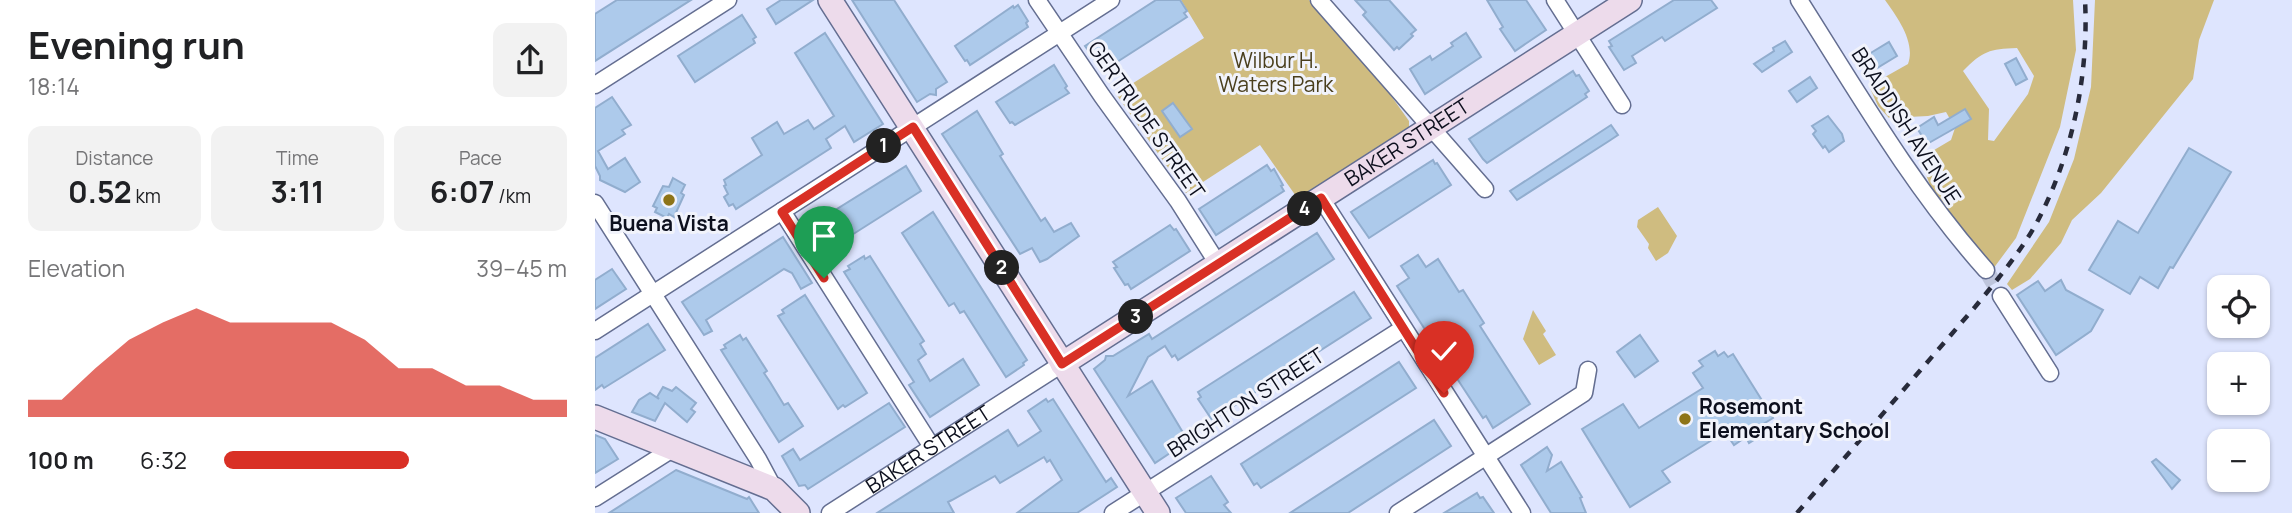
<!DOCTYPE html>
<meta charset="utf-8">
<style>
body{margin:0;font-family:Manrope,sans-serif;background:#f2f2f2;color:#202124;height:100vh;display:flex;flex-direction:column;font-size:26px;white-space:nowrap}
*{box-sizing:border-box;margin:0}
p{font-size:23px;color:#757577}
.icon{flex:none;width:38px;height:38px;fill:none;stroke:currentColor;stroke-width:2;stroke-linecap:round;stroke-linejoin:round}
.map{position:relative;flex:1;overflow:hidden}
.side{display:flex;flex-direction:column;background:#fff;width:595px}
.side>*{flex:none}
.controls{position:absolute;left:1612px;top:275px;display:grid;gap:14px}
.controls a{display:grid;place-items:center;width:63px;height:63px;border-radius:14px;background:#fff;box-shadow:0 2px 5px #0004;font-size:35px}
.pin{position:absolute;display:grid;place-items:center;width:60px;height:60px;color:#fff;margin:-72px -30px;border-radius:50% 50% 50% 0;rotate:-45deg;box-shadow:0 0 7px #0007}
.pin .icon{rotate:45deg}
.km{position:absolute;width:35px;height:35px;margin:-18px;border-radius:50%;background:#222;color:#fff;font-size:19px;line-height:35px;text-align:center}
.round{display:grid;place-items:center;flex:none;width:74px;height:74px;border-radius:14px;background:#f2f2f2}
.head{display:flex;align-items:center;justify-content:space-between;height:119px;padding:0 28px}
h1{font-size:38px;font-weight:700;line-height:52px}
.figures{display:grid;grid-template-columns:repeat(3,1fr);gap:10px;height:119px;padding:7px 28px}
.figures div{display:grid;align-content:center;border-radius:14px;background:#f2f2f2;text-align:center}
.figures b{font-size:30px;font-weight:700}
.figures small{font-size:19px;font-weight:400}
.figures p{font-size:19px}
.chart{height:196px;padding:14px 28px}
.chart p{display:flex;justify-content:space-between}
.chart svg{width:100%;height:126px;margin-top:7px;fill:#d93025;opacity:.7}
ul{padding:0 28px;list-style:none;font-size:23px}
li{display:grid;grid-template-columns:112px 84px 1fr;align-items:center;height:52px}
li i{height:18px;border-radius:9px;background:#d93025}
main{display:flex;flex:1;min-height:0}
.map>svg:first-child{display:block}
</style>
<main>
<section class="side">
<div class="head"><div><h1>Evening run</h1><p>18:14</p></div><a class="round"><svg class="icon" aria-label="share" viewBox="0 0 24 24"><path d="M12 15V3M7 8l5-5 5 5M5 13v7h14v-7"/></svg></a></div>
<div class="figures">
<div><p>Distance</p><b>0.52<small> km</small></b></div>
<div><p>Time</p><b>3:11</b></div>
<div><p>Pace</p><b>6:07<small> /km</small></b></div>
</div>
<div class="chart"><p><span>Elevation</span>39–45 m</p>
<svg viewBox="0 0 160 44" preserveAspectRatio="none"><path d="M0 44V38L10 38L20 27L30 17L40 11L50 6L60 11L70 11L80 11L90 11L100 17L110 27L120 27L130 33L140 33L150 38L160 38V44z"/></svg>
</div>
<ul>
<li><b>100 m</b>6:32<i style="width:54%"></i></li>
</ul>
</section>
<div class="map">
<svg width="1697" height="513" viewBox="0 0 1697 513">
<rect width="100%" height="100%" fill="#dee5fe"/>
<g fill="#cfbc80" fill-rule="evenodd">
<path d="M586,0H714L787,83L814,121V128L703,199L665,145L591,193L521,94L609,38Z"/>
<path d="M1290,0H1478L1481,50L1465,127L1421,238L1398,269C1374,240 1327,196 1329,156L1356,140L1360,128L1351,112L1333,116L1294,118L1283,106L1274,86L1313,64C1321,42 1302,17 1290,0ZM1422,48L1439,76L1433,94L1399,141L1393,140L1394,109L1368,71C1388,51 1394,49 1422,48Z"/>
<path d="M1500,0H1619L1604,40L1598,79L1506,193L1477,220L1466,243L1435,279L1417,290L1412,284L1454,222L1479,159L1496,87Z"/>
<path d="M1063,207L1082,236L1073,253L1061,261L1053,248L1054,244L1042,227L1043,220Z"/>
<path d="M938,310L951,331L948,334L961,355L944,365L928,339Z"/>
</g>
<g fill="#adcaeb" stroke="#91adce" stroke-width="2">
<path d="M22,0H96L0,61V14Z"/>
<path d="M186,0H218L181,24L172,9Z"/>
<path d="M257,0H299L352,82L341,89V95L335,94L322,102Z"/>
<path d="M561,0H585L592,11L589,13L592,17L508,71L490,46Z"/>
<path d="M760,0H794L821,30L816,34L818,36L804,49L802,47L799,50L768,15L771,12Z"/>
<path d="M892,0H931L951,30L920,51L905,29L908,27Z"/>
<path d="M1079,0H1116L1122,8L1070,41L1067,37L1037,56L1041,63L1029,70L1014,47L1017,46L1014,41Z"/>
<path d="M423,5L433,21L431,23L433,27L375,65L372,60L370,61L360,46L418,6L419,8Z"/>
<path d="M147,15L161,37L158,39L160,43L100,82L83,56Z"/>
<path d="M230,33L288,124L259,142L250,126L231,139L236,148L141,209L138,204L134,206L129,197L133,194L129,186L131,185L129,180L167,155L157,138L182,122L189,134L213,120L219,129L239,116L200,53Z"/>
<path d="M871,33L886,57L830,94L815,69L835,56L837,60L858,46L856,43Z"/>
<path d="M1190,41L1197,52L1167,72L1159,64L1179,51L1178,48Z"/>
<path d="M1294,42L1302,56L1282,68L1274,54Z"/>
<path d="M1421,58L1432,79L1421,85L1410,64Z"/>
<path d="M459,65L472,86L470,88L474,93L420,125L417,122L415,123L401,102Z"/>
<path d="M978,71L981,76L984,75L994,91L990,94L992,97L892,163L888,159L874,139Z"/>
<path d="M1215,77L1222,88L1202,102L1194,91Z"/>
<path d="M17,97L36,125L27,130L30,134L3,151L13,169L30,158L45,182L30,192L5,180V176L0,166V108Z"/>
<path d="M578,103L597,129L585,137L567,111Z"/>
<path d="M1370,109L1376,119L1332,144L1322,128L1339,117L1343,125Z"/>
<path d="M382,111L408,154L405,156L446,221L450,218L459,232L476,223L484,236L452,259L445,262L437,248L425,254L347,134Z"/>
<path d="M1233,116L1247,134L1249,141L1234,152L1230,146L1228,148L1218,134L1221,131L1217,126Z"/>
<path d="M1016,125L1023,135L1014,141L922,200L915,191Z"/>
<path d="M1594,148L1636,172L1578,268L1575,267L1563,288L1545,277L1535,294L1494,270L1523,221L1543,233Z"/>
<path d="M838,160L840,164L842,163L856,185L774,238L756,212Z"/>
<path d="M672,165L676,171L679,169L688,185L686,186L689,191L621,235L604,209Z"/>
<path d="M311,166L326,191L230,252L213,227Z"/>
<path d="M78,178L90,185L86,193L89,195L79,217L74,214L72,218L60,212L62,208L58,206L68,186L74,187Z"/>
<path d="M338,212L432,360L428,363L429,365L411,377L369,311L365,313L359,303L354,306L307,233Z"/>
<path d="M575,225L579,230L581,229L595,251L536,289L533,284L530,285L519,268L522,267L518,262Z"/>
<path d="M722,233L739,259L583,360L580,355L577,357L570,346L553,357L533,396L557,381L593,441L560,463L499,369L510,360L511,356H518L554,334L557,339Z"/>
<path d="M188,237L217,283L206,289L197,273L189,269L111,320L117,331L109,335L87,302Z"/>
<path d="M823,255L831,267L843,259L864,292L868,290L889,323L885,326L935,404L898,428L891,416L888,418L859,374L863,372L835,328L831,331L802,286L814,278L806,266Z"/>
<path d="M269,256L270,259L275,256L329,341L325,344L331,354L323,360L335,381L368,359L384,385L335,417L314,385L319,382L249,272L255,269L253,266Z"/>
<path d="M17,269L31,289L0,309V280Z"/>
<path d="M1466,280L1471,290L1508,310L1496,331L1461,355L1422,295L1443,281L1450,291Z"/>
<path d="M759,292L776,318L617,420L603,399L606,397L603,392Z"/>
<path d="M210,295L272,393L250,407L248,405L243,409L183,316L189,313L187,310Z"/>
<path d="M53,324L70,350L9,388L7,385L0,390V358Z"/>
<path d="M145,335L148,340L151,338L172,371L169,373L175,382L189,405L193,403L208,426L184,442L126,350L131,348L129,345Z"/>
<path d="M1045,335L1063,361L1040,377L1022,352Z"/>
<path d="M1120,351L1123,356L1129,352L1133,357L1138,354L1178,418L1165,426L1170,433L1154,443L1151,437L1139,445L1130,432L1067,471L1075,482L1035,507L987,429L1028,404L1044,428L1108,388L1098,373L1108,366L1104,361Z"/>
<path d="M804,362L821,388L666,488L662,483L659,485L646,464Z"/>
<path d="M68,387L77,391L81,387L101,403L96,409L100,412L92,422L70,403L60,421L37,412L44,400L55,393L64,399L62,397Z"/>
<path d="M451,399L453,402L458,399L511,482L516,478L522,487L482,513H422L467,480L455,460L452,462L449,457L405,483L400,476L357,500L353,502L359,513H282L413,430L423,446L446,431L433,411Z"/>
<path d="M294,403L310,427L213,489L210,485L204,486L187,456L198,449L205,460Z"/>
<path d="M839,420L856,446L753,513H695Z"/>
<path d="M0,435L10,439L23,459L0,473Z"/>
<path d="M952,447L957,455L952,471L966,462L987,497L985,498L991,513H956L926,465Z"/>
<path d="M1561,459L1585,480L1577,489L1557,462Z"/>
<path d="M81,470L152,499L154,497L164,513H14Z"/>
<path d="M616,476L633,502L629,505L636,513H591L581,498Z"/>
<path d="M882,493L885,498L888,497L899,513H849Z"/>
</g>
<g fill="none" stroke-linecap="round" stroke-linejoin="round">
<path stroke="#bec5dc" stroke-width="16" stroke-dasharray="16 8" stroke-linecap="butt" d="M1391,270L1406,296"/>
<defs>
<g id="street">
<path d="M442,0L507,96L583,201L623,264"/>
<path d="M724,0L890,189"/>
<path d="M960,0L1027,105"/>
<path d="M1204,0C1263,93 1318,188 1391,270"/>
<path d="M0,85L133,0"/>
<path d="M726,198L927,513"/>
<path d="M0,203L163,459L179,489"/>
<path d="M187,211L337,447"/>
<path d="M1406,296L1455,373"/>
<path d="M0,331L516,0"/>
<path d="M0,498L79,448"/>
<path id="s1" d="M235,513L467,364"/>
<path d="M518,513L807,329"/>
<path d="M803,513L989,393L993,370"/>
</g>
<g id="secondary">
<path d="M235,0L563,513"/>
<path id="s2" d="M467,364L1035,0"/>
<path d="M0,417L179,489L203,513"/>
</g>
</defs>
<use href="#street" stroke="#646e91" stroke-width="19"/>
<use href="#secondary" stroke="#646e91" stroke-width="26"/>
<use href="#street" stroke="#fff" stroke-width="16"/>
<use href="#secondary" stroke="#eddbeb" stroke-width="23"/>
<path stroke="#282b3b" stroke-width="4.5" stroke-dasharray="9 9" stroke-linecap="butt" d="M1202,513L1380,307C1402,280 1424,254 1441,224C1477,157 1494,76 1490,0"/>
</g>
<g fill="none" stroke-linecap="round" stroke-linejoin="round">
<defs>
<path id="route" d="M229,278L187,212L318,127L467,364L726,198L849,393"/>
</defs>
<use href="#route" stroke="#fff" stroke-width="14"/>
<use href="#route" stroke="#d93025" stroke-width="9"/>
</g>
<g fill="#8d7418" stroke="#f1f3fb" stroke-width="2.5">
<circle cx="74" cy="200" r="7"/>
<circle cx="1090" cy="419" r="7"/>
</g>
<g text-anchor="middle" stroke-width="6" stroke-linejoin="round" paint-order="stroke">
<g font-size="21" fill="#4a3f1d" stroke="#f1f3fb">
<text x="681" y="68">Wilbur H.<tspan x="681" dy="24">Waters Park</tspan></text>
</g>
<g font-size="21" fill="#0c0f1d" stroke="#f1f3fb">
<text transform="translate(551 120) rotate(55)" y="7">GERTRUDE STREET</text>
<text transform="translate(1311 126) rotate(57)" y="7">BRADDISH AVENUE</text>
<text dy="7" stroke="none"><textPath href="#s2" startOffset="410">BAKER STREET</textPath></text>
<text transform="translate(651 403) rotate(-33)" y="7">BRIGHTON STREET</text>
<text dy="7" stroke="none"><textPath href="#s1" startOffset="117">BAKER STREET</textPath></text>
</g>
<g font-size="21" font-weight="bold" fill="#0c0f1d" stroke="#f1f3fb">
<text x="74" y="231">Buena Vista</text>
<text x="1104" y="414" text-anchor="start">Rosemont<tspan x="1104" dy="24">Elementary School</tspan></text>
</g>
</g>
</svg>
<div class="controls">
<a><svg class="icon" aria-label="locate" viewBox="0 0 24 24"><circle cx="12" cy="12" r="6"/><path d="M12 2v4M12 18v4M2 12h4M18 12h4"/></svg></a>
<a>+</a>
<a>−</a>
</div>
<div class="pin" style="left:229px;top:278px;background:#1e9e55"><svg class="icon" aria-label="arrive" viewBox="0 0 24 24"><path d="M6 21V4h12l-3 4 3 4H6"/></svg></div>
<div class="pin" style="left:849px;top:393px;background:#d93025"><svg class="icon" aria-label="check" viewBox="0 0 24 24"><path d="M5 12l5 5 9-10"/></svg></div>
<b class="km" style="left:289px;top:146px">1</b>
<b class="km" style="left:407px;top:268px">2</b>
<b class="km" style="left:541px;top:317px">3</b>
<b class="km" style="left:710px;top:209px">4</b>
</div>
</main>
